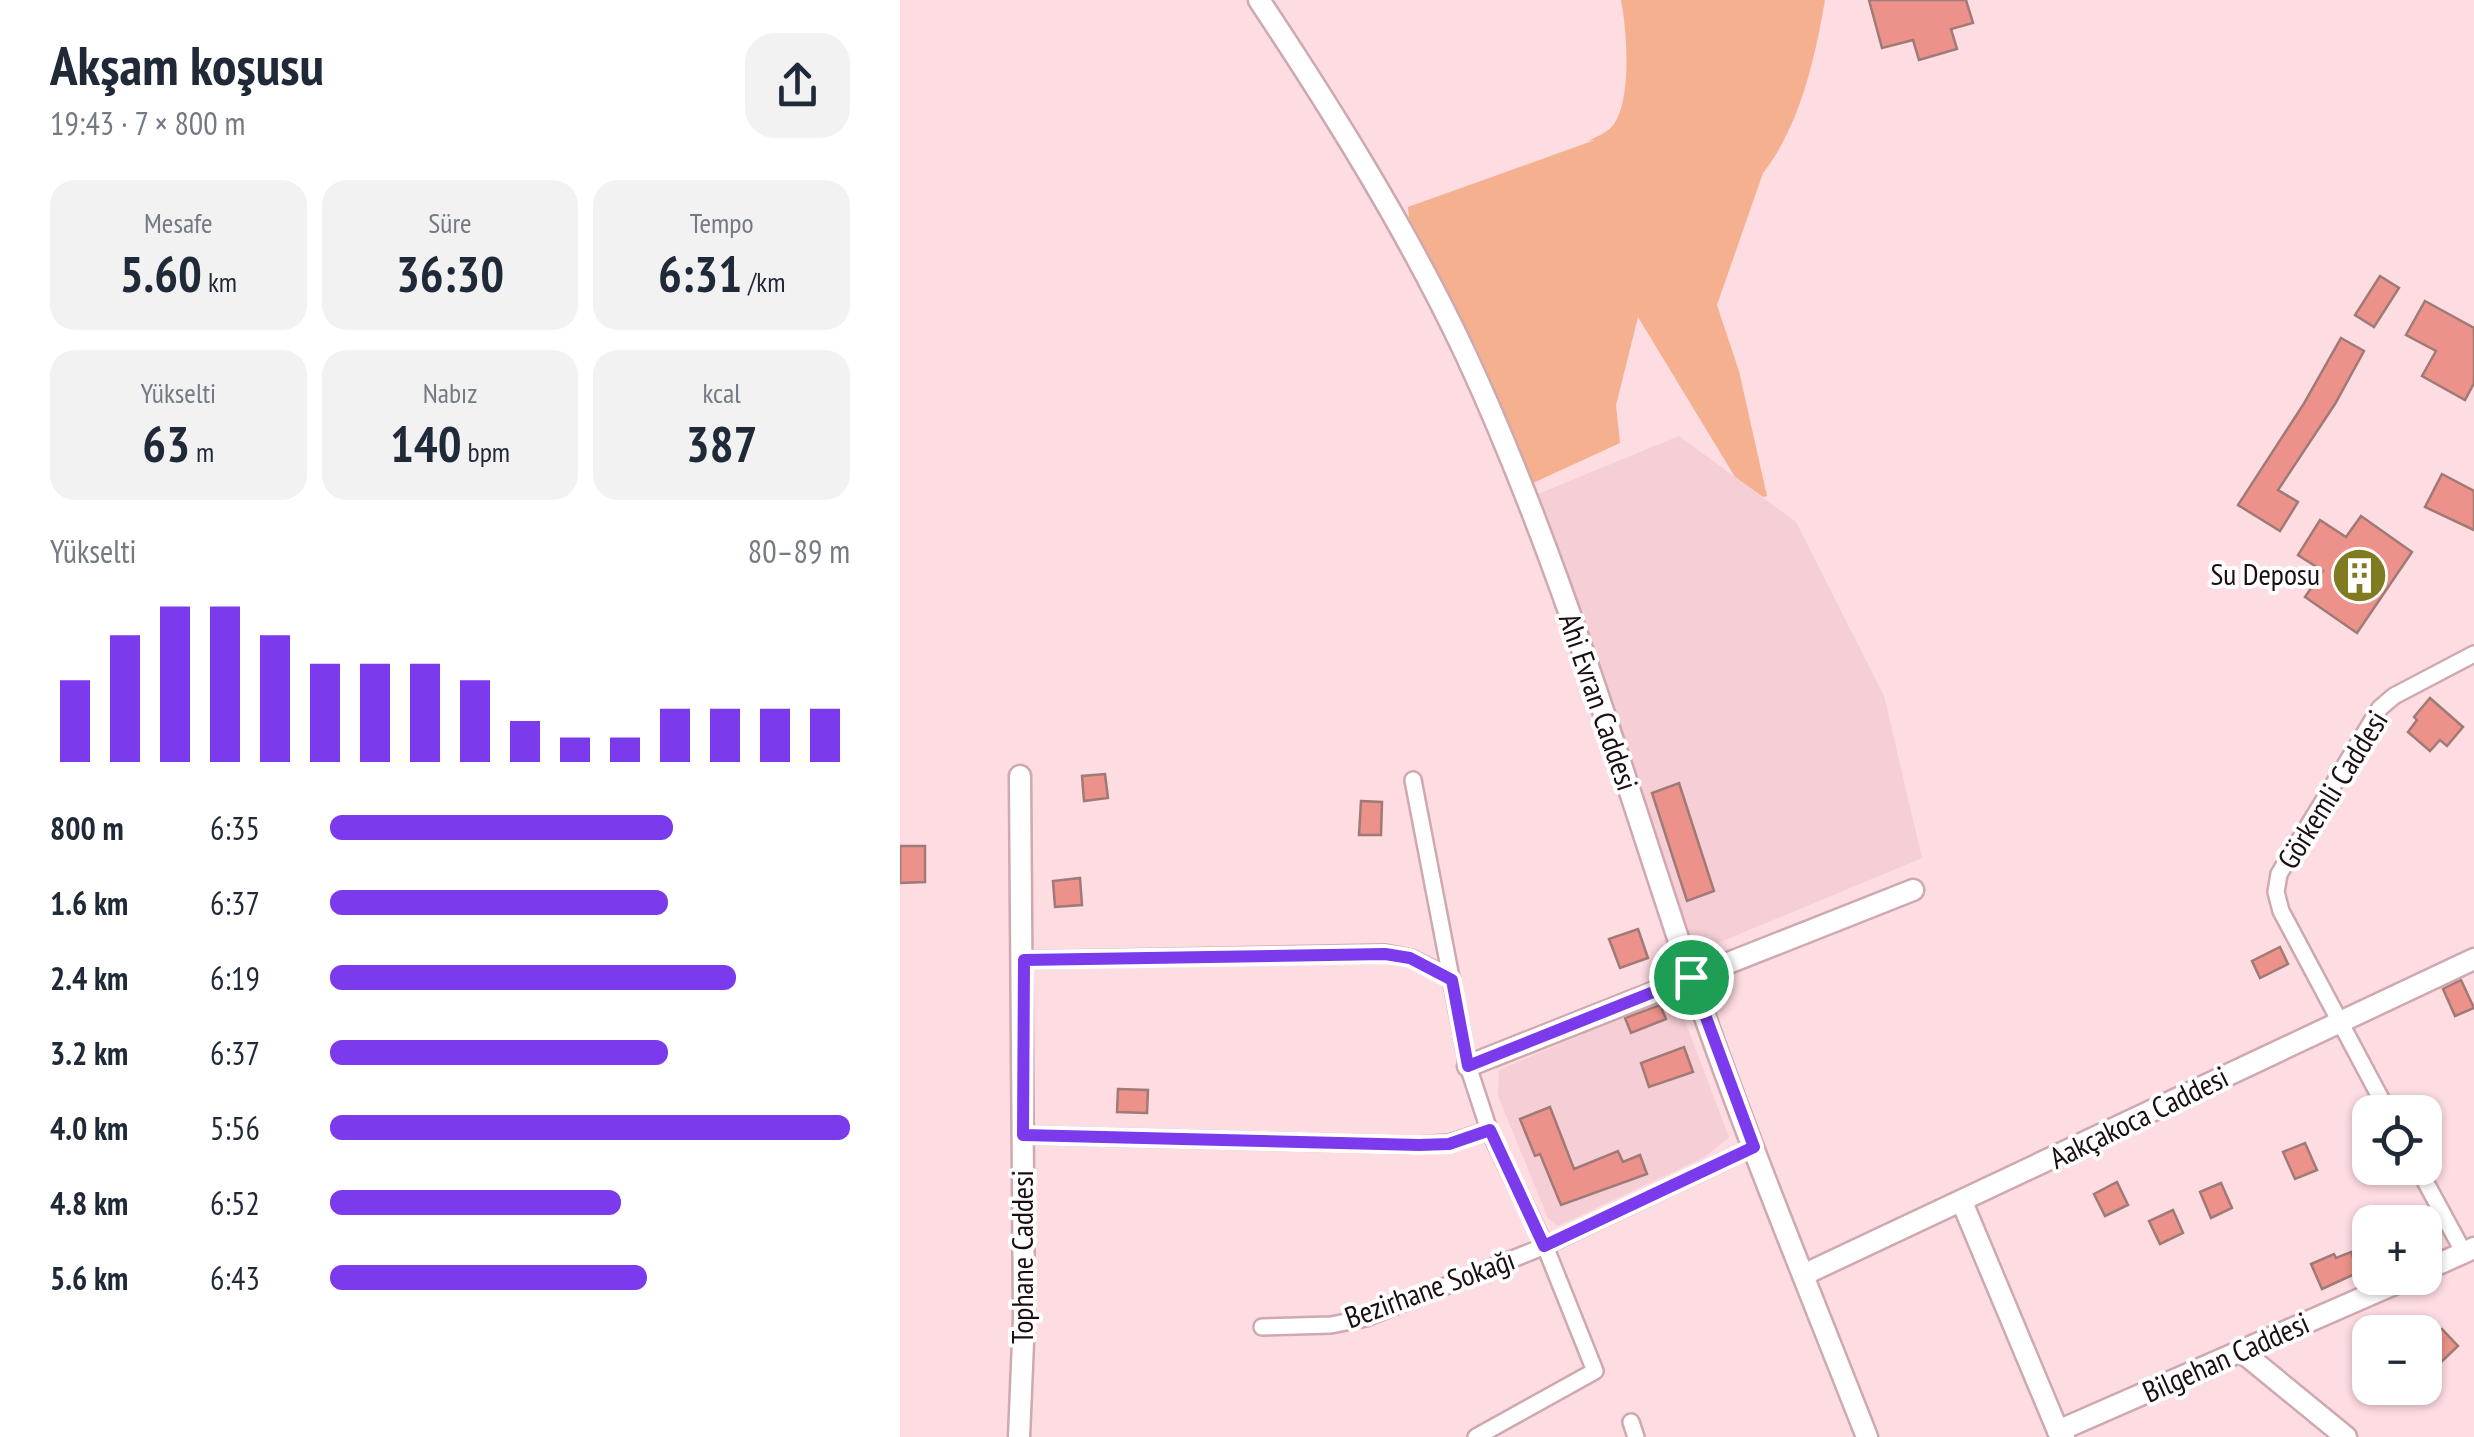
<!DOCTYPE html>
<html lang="tr">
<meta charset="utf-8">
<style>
body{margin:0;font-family:"PT Sans Narrow",sans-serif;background:#f2f2f3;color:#1f2937;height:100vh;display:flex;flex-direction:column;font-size:38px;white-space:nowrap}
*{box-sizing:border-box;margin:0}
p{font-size:32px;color:#747a83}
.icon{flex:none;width:55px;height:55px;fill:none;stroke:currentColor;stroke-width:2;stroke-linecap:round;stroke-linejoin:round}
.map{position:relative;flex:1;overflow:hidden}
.side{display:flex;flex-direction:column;background:#fff;width:900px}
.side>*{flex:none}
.fabs{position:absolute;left:1452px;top:1095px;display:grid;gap:20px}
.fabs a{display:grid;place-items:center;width:90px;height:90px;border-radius:20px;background:#fff;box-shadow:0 2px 8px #0004;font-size:50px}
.pin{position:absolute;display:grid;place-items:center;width:85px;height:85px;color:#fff;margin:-42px;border:5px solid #fff;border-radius:50%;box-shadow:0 2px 10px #0007}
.round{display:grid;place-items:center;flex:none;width:105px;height:105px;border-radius:30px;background:#f2f2f3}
.headline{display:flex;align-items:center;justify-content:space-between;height:170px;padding:0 50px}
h1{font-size:55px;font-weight:700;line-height:75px}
.stats{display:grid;grid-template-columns:repeat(3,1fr);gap:15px;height:170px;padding:10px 50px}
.stats div{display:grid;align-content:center;border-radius:25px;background:#f2f2f3;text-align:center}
.stats b{font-size:50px;font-weight:700}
.stats small{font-size:28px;font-weight:400}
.stats p{font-size:28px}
.chart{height:280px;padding:20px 50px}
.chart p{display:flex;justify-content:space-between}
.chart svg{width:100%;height:180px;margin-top:10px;stroke:#7c3aed;stroke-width:6}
ul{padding:0 50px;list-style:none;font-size:32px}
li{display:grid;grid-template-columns:160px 120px 1fr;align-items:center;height:75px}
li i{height:25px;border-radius:12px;background:#7c3aed}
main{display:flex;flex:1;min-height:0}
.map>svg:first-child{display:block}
</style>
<main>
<section class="side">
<div class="headline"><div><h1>Akşam koşusu</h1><p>19:43 · 7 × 800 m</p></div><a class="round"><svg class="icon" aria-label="share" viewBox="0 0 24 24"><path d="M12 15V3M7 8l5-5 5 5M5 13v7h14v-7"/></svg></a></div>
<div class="stats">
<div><p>Mesafe</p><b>5.60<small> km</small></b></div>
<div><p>Süre</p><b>36:30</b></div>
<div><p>Tempo</p><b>6:31<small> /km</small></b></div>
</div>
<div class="stats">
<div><p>Yükselti</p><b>63<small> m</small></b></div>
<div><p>Nabız</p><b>140<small> bpm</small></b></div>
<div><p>kcal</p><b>387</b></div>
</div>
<div class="chart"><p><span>Yükselti</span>80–89 m</p>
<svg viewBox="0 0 160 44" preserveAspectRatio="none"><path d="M5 44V24M15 44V13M25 44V6M35 44V6M45 44V13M55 44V20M65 44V20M75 44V20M85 44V24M95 44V34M105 44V38M115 44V38M125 44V31M135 44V31M145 44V31M155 44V31"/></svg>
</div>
<ul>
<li><b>800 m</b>6:35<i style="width:66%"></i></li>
<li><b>1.6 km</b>6:37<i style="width:65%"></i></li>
<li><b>2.4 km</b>6:19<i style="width:78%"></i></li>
<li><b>3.2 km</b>6:37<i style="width:65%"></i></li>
<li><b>4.0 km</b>5:56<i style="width:100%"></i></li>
<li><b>4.8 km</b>6:52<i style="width:56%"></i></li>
<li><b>5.6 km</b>6:43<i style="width:61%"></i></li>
</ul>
</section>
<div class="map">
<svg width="1574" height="1437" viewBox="0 0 1574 1437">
<rect width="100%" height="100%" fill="#fddce2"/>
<g fill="#f6ced5">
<path d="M779,436L896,522L984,696L1022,858L796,952L638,494Z"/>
<path d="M775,995L829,1137L805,1157L658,1226L648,1218L598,1096L599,1070Z"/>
</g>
<path fill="#f5b090" d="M721,0H925C915,58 900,126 863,173L817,305L839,371L867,496L863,497L835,477L738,317L716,405L720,443L633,483L576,347L509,220L508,207L695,140L688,141C696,137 709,132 714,124C732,98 727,30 721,0Z"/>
<g fill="#ec928a" stroke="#9f7a76" stroke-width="2.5">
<path d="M969,0H1066L1073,23L1051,29L1057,49L1019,60L1013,40L982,48Z"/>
<path d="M1480,276L1499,288L1474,327L1455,315Z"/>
<path d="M1525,301L1574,328V383L1565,400L1522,376L1536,351L1506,335Z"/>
<path d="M1441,338L1464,351L1435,404L1378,490L1398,502L1380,531L1338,505L1403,405Z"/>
<path d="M1542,474L1574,491V530L1525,507Z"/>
<path d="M1461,516L1512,552L1457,633L1405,597L1423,571L1398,555L1420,520L1446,537Z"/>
<path d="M1530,698L1563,727L1547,746L1540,740L1530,751L1508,732L1517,720L1514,717Z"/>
<path d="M205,774L208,798L184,801L182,776Z"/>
<path d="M779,783L814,891L787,901L752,793Z"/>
<path d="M461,801L482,802L481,835H459Z"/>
<path d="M0,846H25V882L0,883Z"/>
<path d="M180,878L182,905L155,907L153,881Z"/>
<path d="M738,929L748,958L720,968L709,939Z"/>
<path d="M1380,947L1388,964L1360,978L1352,961Z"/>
<path d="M1561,980L1574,1008L1555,1016L1543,989Z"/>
<path d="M760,1005L766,1019L731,1033L725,1018Z"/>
<path d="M784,1047L793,1072L749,1087L741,1063Z"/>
<path d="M218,1089L248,1090L247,1113L217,1112Z"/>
<path d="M650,1107L674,1169L718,1151L723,1162L740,1155L747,1174L661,1205L640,1154L635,1156L620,1119Z"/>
<path d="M1405,1143L1417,1170L1395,1179L1383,1152Z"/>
<path d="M1217,1182L1228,1205L1205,1216L1194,1194Z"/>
<path d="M1321,1183L1332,1208L1311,1218L1300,1192Z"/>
<path d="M1273,1210L1283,1233L1260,1244L1249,1221Z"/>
<path d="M1451,1252L1459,1272L1422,1289L1411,1264L1434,1254L1436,1258Z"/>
<path d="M1542,1329L1558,1346L1537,1366L1525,1354V1346Z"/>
</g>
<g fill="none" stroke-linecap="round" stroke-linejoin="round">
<defs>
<g id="street">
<path d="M513,780L568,1066L589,1130L645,1246L695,1371L576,1437"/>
<path d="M123,960L485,953L511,958L552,979"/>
<path d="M1488,1112L1381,911L1376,892L1379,874L1480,708L1494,696L1574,654"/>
<path d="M123,1135L519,1145L549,1143L589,1130"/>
<path d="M1518,1168L1564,1253"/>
<path d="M362,1327L431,1325L466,1318L645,1246L854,1147"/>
<path d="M731,1422L736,1437"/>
</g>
<g id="secondary">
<path d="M359,0C434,113 507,230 565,353C658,553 720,766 790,974C843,1130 907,1284 967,1437"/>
<path d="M568,1066L1013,890"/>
<path d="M1062,1202L1158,1431L1164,1437"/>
<path d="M1525,1270L1574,1248"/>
<path d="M903,1275L1574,959"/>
<path d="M1341,1351L1446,1437"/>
<path d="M1158,1431L1508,1278"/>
<path d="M119,1437L124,1318L120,776"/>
</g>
</defs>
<use href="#street" stroke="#cfa8b0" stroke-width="20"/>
<use href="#secondary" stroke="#cfa8b0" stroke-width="25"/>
<use href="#street" stroke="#fff" stroke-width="15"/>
<use href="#secondary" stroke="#fff" stroke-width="20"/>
</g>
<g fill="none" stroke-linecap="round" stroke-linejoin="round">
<defs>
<path id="route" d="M485,954L510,958L552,980L568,1066L791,977L854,1147L644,1246L590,1130L549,1144L519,1145L123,1135L124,960Z"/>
</defs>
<use href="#route" stroke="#fff" stroke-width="20"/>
<use href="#route" stroke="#7c3aed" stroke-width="12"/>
</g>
<defs>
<symbol id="building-disc" viewBox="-11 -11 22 22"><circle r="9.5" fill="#807a21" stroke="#fff"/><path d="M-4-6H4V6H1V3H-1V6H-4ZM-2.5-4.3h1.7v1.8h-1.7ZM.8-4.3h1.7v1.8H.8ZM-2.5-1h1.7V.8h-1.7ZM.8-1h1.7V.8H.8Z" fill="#fff"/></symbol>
</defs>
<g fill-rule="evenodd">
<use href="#building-disc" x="1428" y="544" width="63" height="63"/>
</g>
<g text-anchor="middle" stroke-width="8" stroke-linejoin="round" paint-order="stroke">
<g font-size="30" fill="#1c0f12" stroke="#fff" text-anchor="end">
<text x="1420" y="585">Su Deposu</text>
</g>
<g font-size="30" fill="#1c0f12" stroke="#fff">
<text transform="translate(698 702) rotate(71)" y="10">Ahi Evran Caddesi</text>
<text transform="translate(1433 790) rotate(-58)" y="10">Görkemli Caddesi</text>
<text transform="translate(1239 1118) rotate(-26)" y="10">Aakçakoca Caddesi</text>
<text transform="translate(123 1257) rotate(-90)" y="10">Tophane Caddesi</text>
<text transform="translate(530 1289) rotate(-20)" y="10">Bezirhane Sokağı</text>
<text transform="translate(1326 1358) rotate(-24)" y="10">Bilgehan Caddesi</text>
</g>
</g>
</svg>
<div class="fabs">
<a><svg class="icon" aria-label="locate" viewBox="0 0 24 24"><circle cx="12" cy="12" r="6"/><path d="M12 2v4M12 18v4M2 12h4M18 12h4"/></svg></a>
<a>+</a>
<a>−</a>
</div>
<div class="pin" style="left:791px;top:977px;background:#1e9e55"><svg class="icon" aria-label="arrive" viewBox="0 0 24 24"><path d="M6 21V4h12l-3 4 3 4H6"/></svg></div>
</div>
</main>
